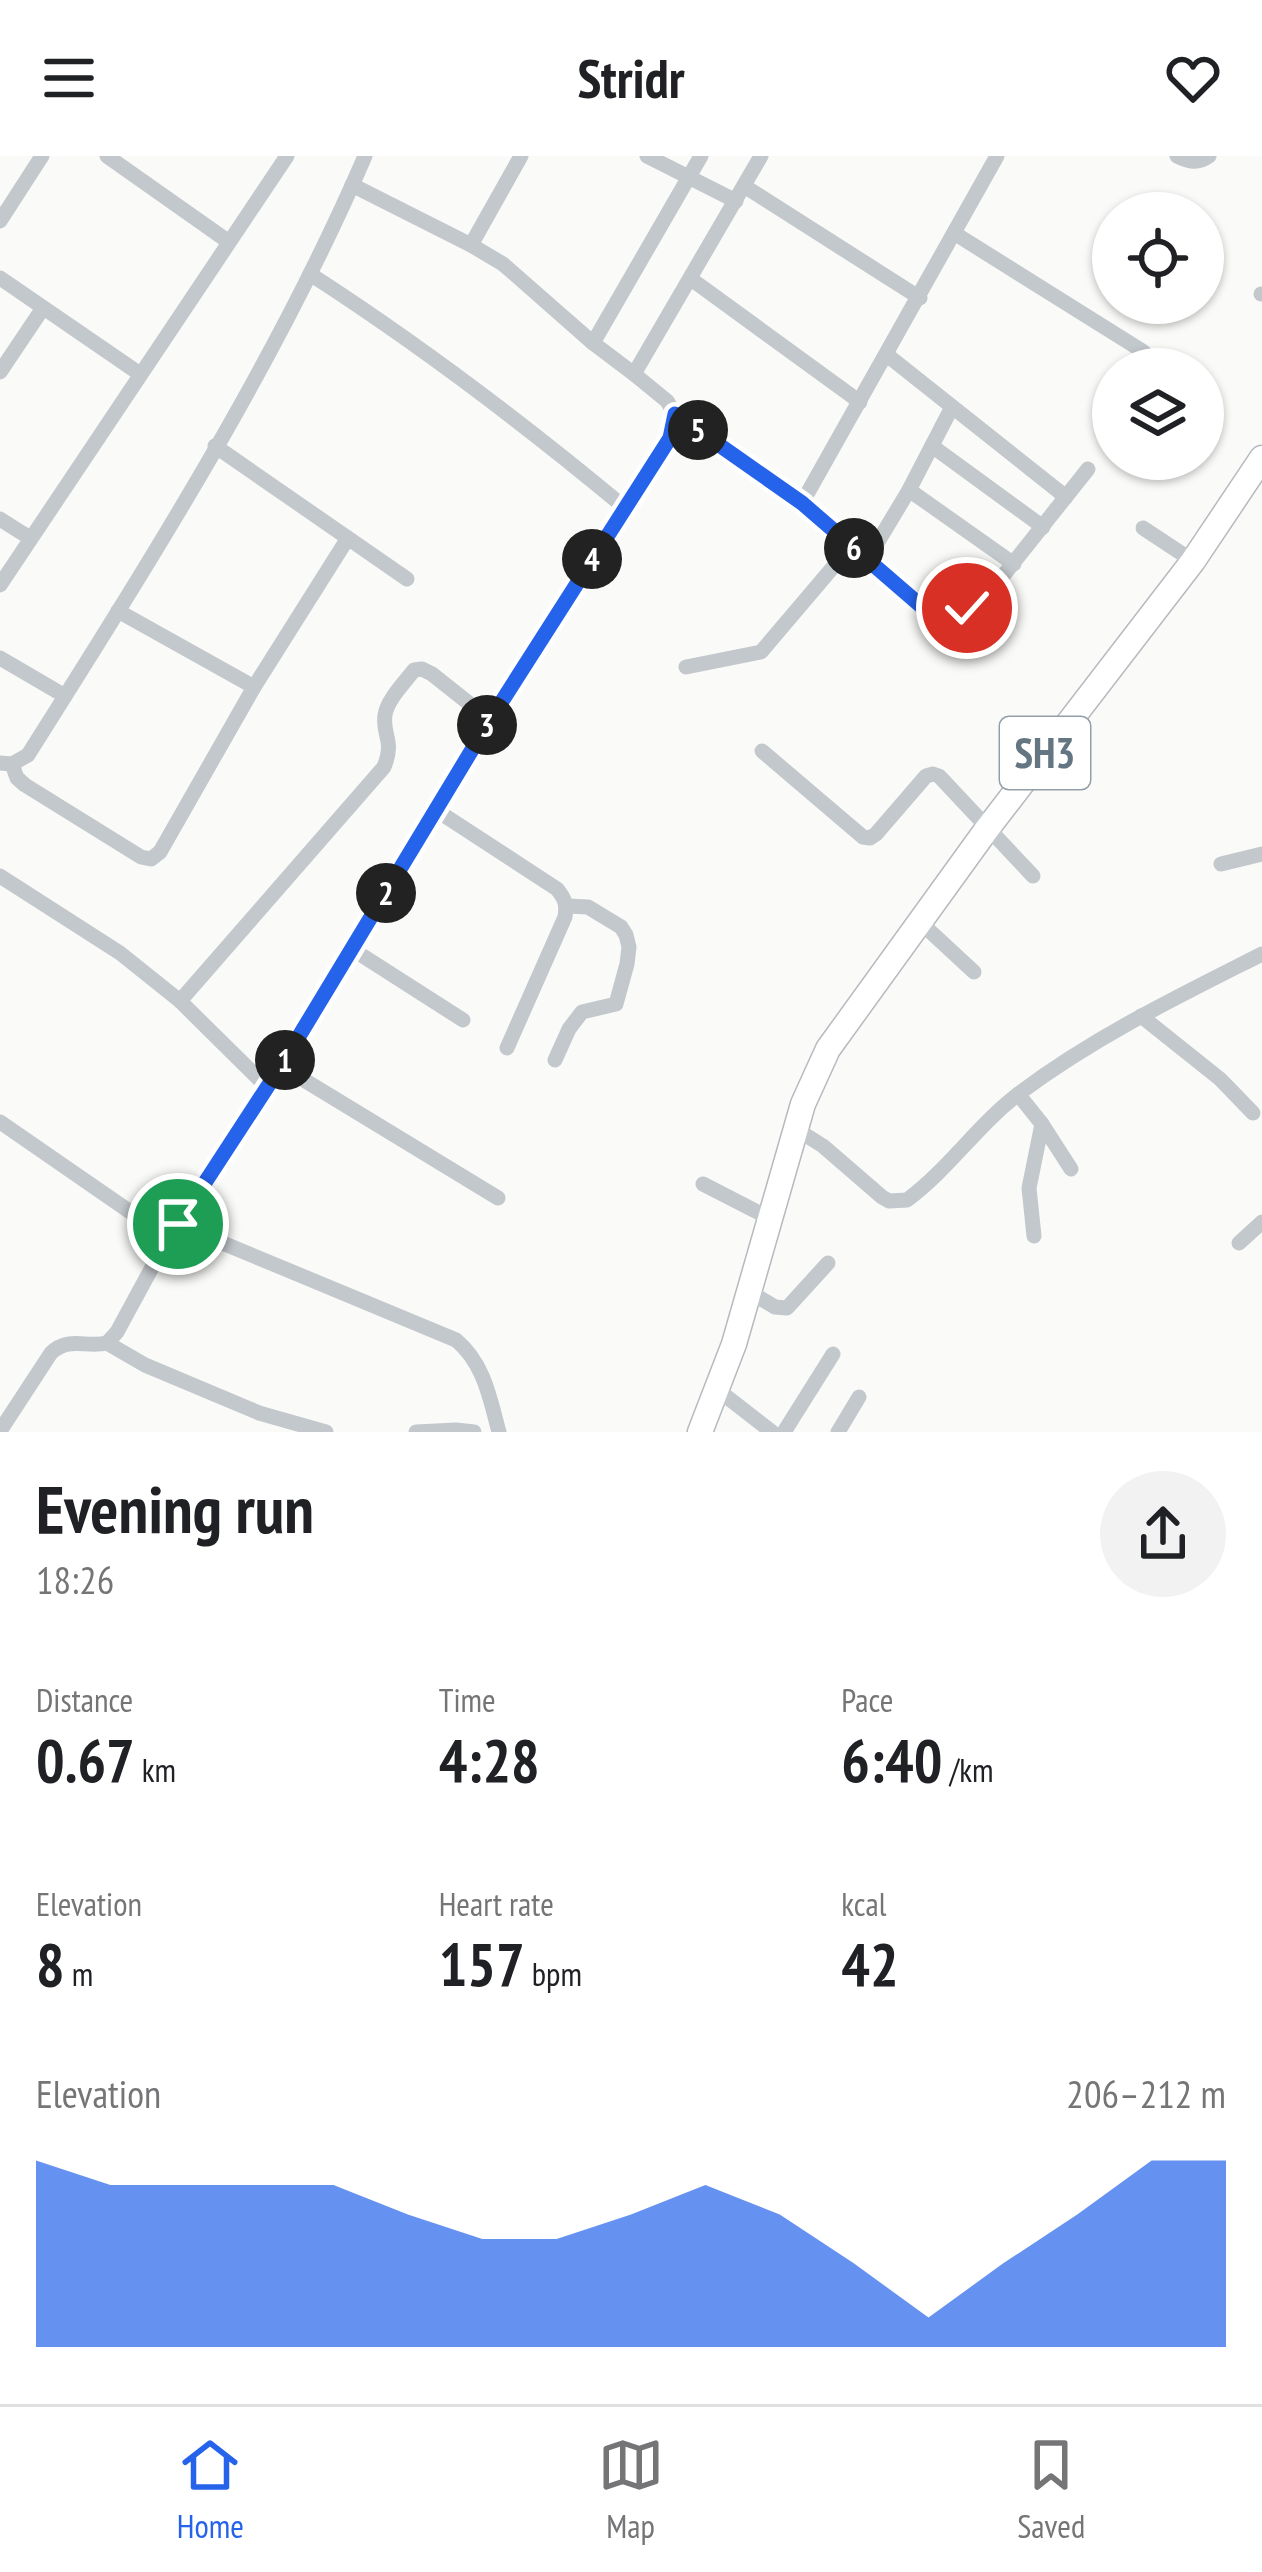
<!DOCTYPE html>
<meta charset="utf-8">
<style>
body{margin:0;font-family:"PT Sans Narrow",sans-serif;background:#f2f2f2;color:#202124;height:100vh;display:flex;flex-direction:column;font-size:45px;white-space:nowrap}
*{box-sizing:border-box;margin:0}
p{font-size:39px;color:#757577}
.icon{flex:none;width:66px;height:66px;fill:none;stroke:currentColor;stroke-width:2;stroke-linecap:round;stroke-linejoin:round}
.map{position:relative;height:1276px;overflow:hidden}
.drawer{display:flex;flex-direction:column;background:#fff;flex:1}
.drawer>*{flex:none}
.fabs{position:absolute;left:1092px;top:36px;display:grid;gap:24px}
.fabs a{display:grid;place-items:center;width:132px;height:132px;border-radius:50%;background:#fff;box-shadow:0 3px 9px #0004;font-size:60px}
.pin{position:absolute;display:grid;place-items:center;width:102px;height:102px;color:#fff;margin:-51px;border:6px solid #fff;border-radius:50%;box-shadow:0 3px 12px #0007}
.km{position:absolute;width:60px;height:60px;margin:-30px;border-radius:50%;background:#222;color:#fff;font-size:33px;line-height:60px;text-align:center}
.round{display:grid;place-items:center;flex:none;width:126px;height:126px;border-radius:63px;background:#f2f2f2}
.overview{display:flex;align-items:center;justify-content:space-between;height:204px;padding:0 36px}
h1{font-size:66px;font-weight:800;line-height:90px}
.stats{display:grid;grid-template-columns:repeat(3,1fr);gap:18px;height:204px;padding:12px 36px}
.stats div{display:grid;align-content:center}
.stats b{font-size:60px;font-weight:800}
.stats small{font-size:33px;font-weight:400}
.stats p{font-size:33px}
.chart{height:336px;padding:24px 36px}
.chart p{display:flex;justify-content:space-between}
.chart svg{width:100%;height:216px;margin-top:12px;fill:#2563eb;opacity:.7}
header{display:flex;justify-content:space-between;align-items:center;height:156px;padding:0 36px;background:#fff;font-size:54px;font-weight:800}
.dock{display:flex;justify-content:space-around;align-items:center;height:168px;border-top:3px solid #e0e0e0;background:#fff;font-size:33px;color:#757577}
.dock a{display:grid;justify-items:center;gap:6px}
.dock .active{color:#2563eb}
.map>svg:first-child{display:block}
</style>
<header><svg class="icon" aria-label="menu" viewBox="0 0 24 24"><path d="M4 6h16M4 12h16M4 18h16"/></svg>Stridr<svg class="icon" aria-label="heart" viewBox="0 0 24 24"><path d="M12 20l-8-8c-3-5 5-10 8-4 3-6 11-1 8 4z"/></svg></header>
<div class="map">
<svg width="1262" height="1276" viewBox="0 0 1262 1276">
<rect width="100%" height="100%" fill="#fafaf8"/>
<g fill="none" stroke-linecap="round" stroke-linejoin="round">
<defs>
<path id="primary" d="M700,1276L734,1188L803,948L828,893L987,673L1193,405L1262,302"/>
</defs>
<use href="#primary" stroke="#b5babe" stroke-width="27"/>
<g stroke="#c3c8cc" stroke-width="15">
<path d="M107,0L229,86"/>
<path d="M647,0L736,45"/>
<path d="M1177,0C1189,6 1198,8 1209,0"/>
<path d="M352,29L471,89L503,108L593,187L634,218"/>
<path d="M744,30L920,142"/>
<path d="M0,65L42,0"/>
<path d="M954,77L1144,196"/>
<path d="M471,89L521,0"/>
<path d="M310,118C420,189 523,267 624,351"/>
<path d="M0,122L140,218"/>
<path d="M691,123L860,246"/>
<path d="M1261,138H1262"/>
<path d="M593,187L701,0"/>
<path d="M887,199L1066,341"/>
<path d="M0,216L43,152"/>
<path d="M675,258L802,347L935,462L967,451L991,435L1088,313"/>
<path d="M215,290L407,423"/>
<path d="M932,290L1043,371"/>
<path d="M909,334L1014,408"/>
<path d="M802,347L997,0"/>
<path d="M0,363L30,382"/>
<path d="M1143,372L1193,405"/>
<path d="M867,404L909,334L952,251"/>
<path d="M0,429L287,0"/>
<path d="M118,455L254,531"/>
<path d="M0,502L65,540"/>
<path d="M686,511L761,496L851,390"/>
<path d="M762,595L863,681L870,682L876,678L926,620L933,618L939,620L1033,720"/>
<path d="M0,607L12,608L28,599C149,407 275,209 365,0"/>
<path d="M12,608L17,622L25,629L141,701L151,703L160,696L254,531L348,382"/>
<path d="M436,654L557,733C565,743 567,748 565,761L507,892"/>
<path d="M1221,708L1262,698"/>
<path d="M0,720L120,797L180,845L267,931L168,1082L117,1176L107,1187L145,1209L259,1257L326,1276"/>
<path d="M920,766L974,816"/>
<path d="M352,793L463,864"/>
<path d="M180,845L384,611C395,584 382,580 385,559C387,544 405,526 414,514L422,513L432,518L490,564"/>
<path d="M1141,860L1220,923L1253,957"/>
<path d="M555,904L569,873L582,856L616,848L627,808L629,791L626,779L621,771L588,751L567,750"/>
<path d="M281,910L498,1042"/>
<path d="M267,931L490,564L670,282L675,258L667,245L634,218L761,0"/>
<path d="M1018,938L1042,968L1071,1013"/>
<path d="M0,966L168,1082"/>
<path d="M796,973L823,990L882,1041L889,1045L907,1044C949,1013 979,967 1021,936C1096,880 1179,840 1262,798"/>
<path d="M703,1028L771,1063"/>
<path d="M177,1068L456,1184C484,1207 490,1243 499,1276"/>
<path d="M1034,1080L1029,1032L1042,968"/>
<path d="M1239,1087L1262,1066"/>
<path d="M750,1136L775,1151L787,1152L828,1107"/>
<path d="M718,1234L772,1276"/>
<path d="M0,1275L51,1197C69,1180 86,1192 107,1187"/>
<path d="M416,1276L456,1274L474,1276"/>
<path d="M784,1276L833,1198"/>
<path d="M838,1276L859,1241"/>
</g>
<use href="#primary" stroke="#fff" stroke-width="24"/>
</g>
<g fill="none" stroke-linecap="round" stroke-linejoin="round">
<defs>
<path id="route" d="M178,1068L281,910L490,564L670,282L675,258L802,347L935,462L967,452"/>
</defs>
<use href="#route" stroke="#fff" stroke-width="24"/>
<use href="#route" stroke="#2563eb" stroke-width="15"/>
</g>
<g text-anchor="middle" stroke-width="12" stroke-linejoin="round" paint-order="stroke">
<rect fill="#fff" stroke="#939fa8" stroke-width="3" x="1000" y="561" width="90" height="72" rx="9"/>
<g font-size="42" font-weight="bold" fill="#657683">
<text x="1045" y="612">SH3</text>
</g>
</g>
</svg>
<div class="fabs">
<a><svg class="icon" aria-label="locate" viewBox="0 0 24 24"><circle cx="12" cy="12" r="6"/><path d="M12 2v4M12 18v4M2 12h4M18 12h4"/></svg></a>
<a><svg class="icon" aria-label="layers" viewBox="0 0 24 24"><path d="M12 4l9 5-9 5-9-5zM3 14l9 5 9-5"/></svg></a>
</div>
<div class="pin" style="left:178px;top:1068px;background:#1e9e55"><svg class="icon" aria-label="arrive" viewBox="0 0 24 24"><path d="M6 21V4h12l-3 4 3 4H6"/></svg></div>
<div class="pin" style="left:967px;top:452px;background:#d93025"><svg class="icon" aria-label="check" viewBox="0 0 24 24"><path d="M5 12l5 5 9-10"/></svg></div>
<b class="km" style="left:285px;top:904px">1</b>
<b class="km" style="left:386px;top:737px">2</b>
<b class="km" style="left:487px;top:569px">3</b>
<b class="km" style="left:592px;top:403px">4</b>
<b class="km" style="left:698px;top:274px">5</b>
<b class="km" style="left:854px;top:392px">6</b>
</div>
<section class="drawer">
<div class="overview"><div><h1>Evening run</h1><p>18:26</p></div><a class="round"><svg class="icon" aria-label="share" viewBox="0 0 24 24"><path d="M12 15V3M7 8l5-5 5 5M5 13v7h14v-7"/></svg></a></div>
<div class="stats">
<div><p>Distance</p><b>0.67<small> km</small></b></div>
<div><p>Time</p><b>4:28</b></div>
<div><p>Pace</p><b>6:40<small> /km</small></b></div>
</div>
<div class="stats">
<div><p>Elevation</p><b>8<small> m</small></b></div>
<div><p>Heart rate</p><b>157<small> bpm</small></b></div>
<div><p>kcal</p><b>42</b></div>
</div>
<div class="chart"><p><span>Elevation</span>206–212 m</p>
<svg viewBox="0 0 160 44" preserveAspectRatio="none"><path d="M0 44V6L10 11L20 11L30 11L40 11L50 17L60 22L70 22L80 17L90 11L100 17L110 27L120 38L130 27L140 17L150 6L160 6V44z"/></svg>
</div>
</section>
<nav class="dock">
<a class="active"><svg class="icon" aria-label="home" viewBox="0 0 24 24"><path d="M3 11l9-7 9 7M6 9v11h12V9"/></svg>Home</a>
<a><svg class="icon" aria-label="map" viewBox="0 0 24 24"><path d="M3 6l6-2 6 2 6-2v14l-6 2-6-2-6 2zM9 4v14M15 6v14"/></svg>Map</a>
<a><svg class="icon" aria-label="saved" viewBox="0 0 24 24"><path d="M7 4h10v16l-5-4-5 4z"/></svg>Saved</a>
</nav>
